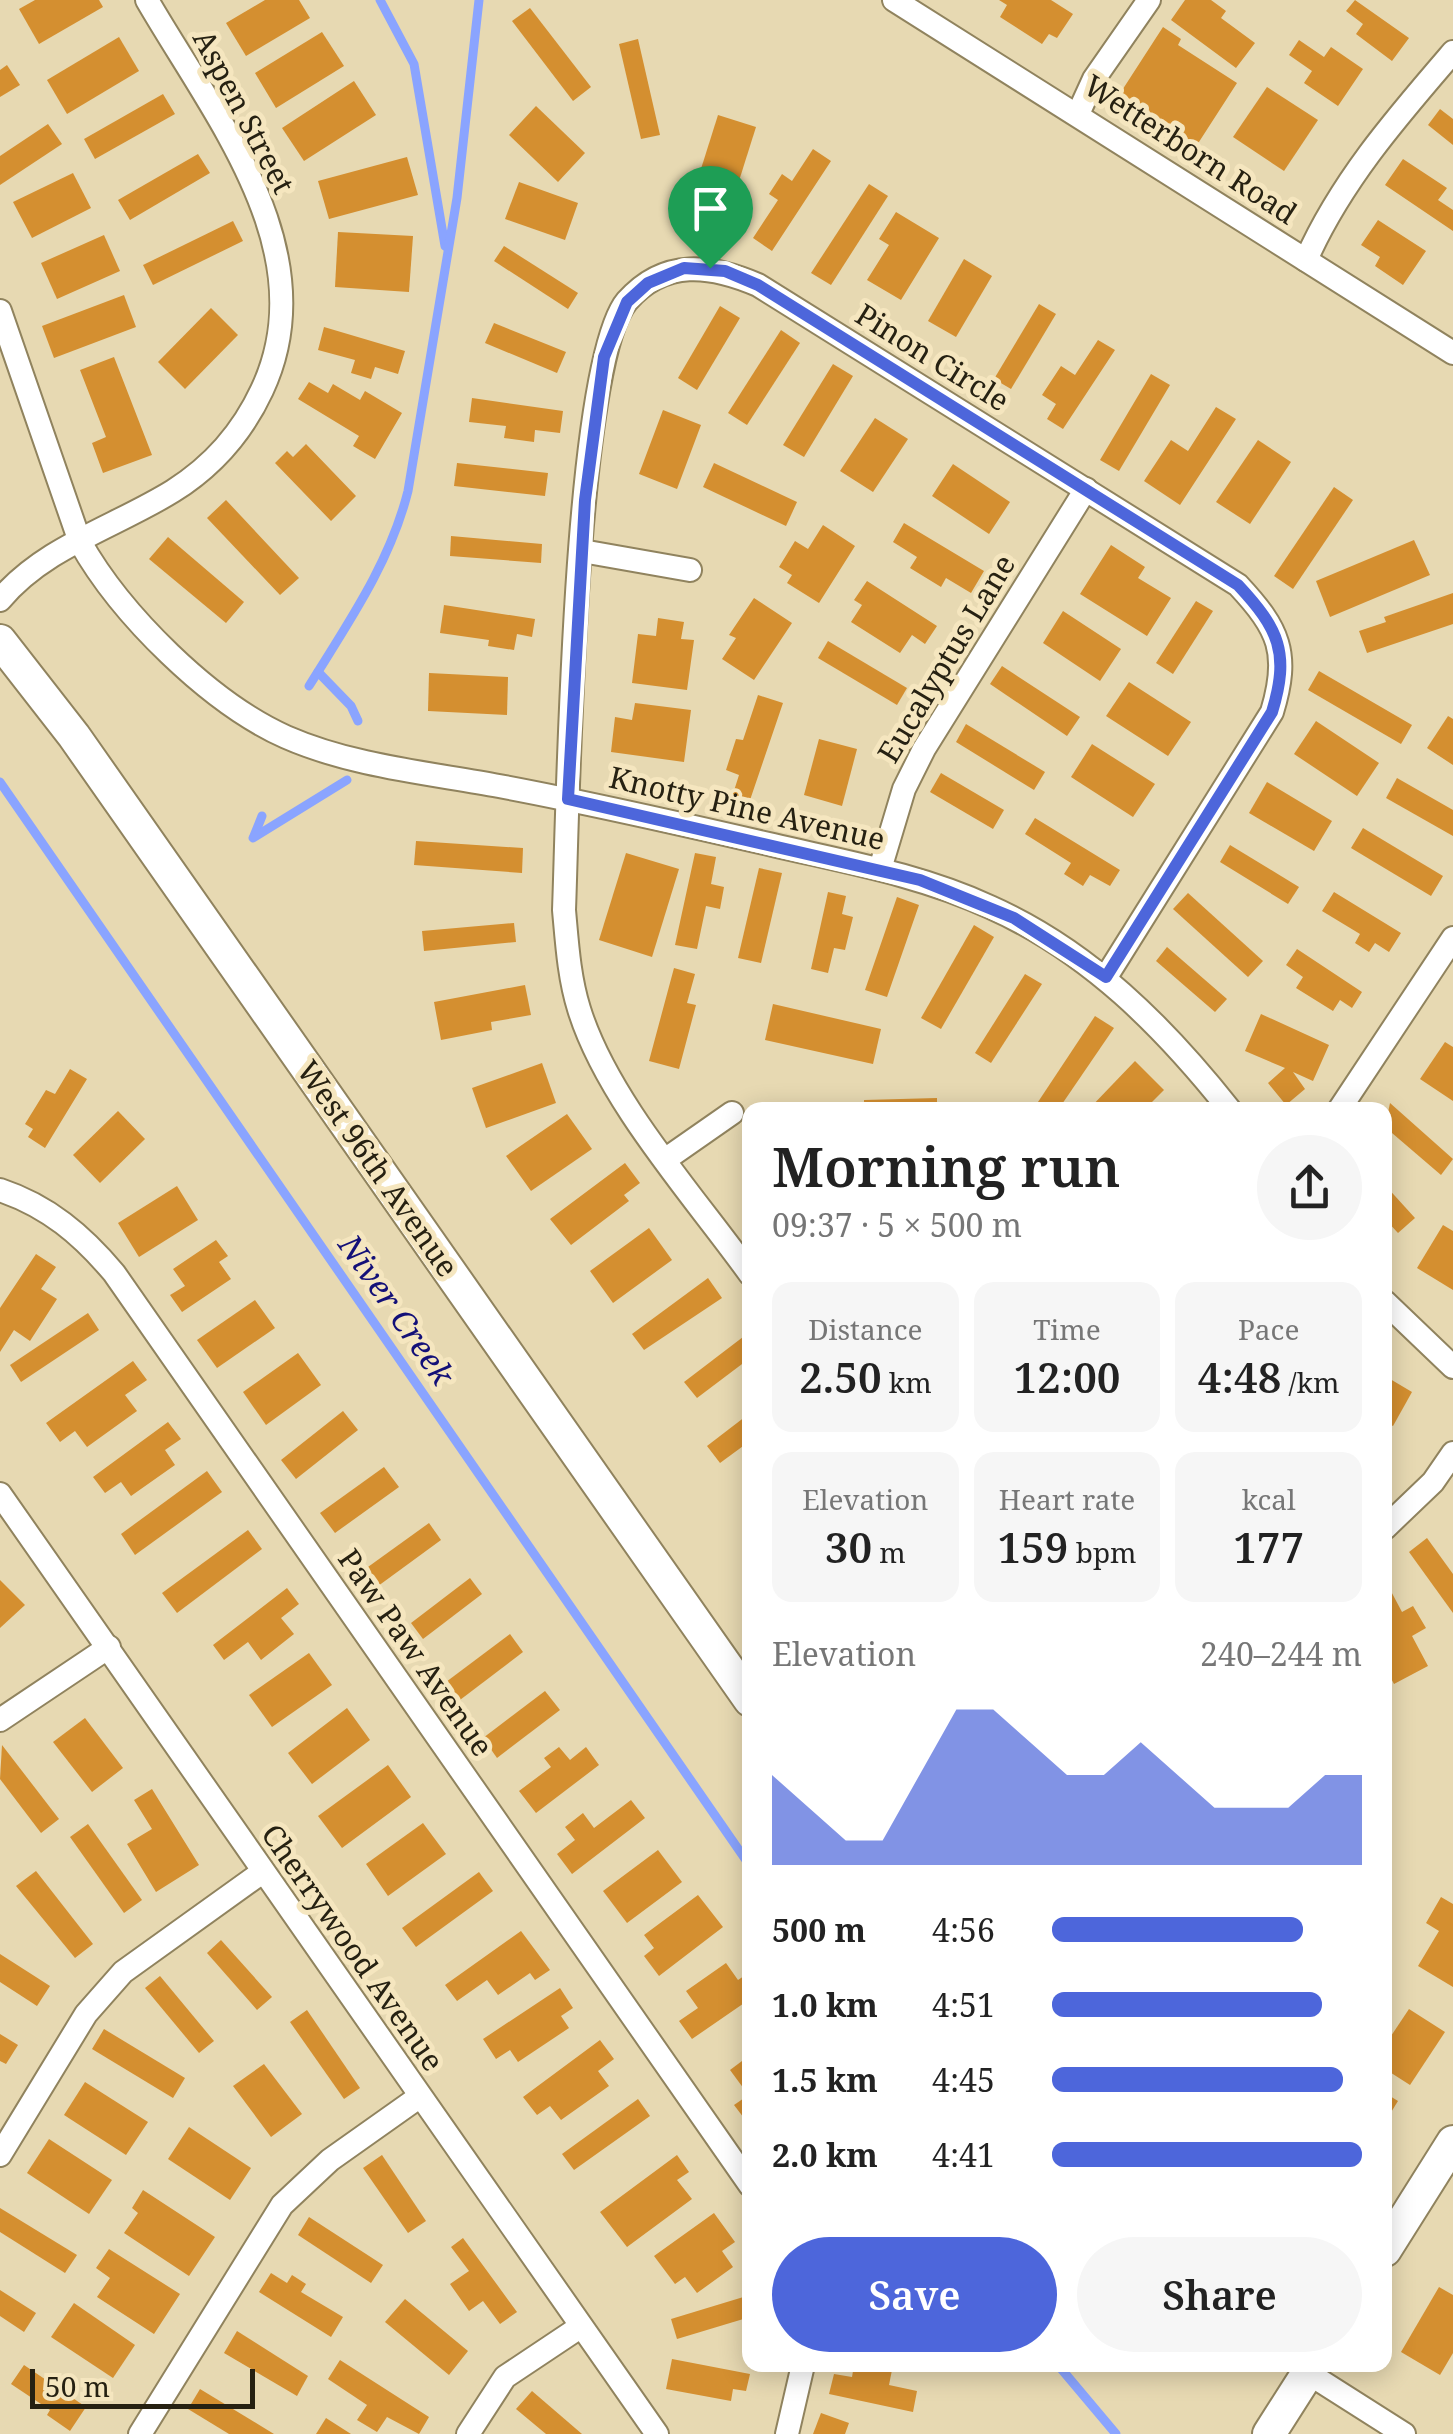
<!DOCTYPE html>
<meta charset="utf-8">
<style>
body{margin:0;font-family:"Noto Serif",serif;background:#f6f6f6;color:#222;height:100vh;display:flex;flex-direction:column;font-size:38px;white-space:nowrap}
*{box-sizing:border-box;margin:0}
p{font-size:32px;color:#767676}
.icon{flex:none;width:55px;height:55px;fill:none;stroke:currentColor;stroke-width:2;stroke-linecap:round;stroke-linejoin:round}
.map{position:relative;flex:1;overflow:hidden}
.panel{position:absolute;left:742px;top:1102px;width:650px;height:1270px;display:flex;flex-direction:column;background:#fff;border-radius:20px;box-shadow:0 5px 25px #0003}
.panel>*{flex:none}
.scale{position:absolute;left:30px;bottom:25px;width:225px;box-sizing:border-box;padding-left:10px;border:5px solid #262112;border-top:0;font-size:28px;line-height:35px;white-space:nowrap;color:#262112;-webkit-text-stroke:8px #f5e6bf;paint-order:stroke}
.pin{position:absolute;display:grid;place-items:center;width:85px;height:85px;color:#fff;margin:-102px -42px;border-radius:50% 50% 50% 0;rotate:-45deg;box-shadow:0 0 10px #0007}
.pin .icon{rotate:45deg}
.round{display:grid;place-items:center;flex:none;width:105px;height:105px;border-radius:52px;background:#f6f6f6}
.head{display:flex;align-items:center;justify-content:space-between;height:170px;padding:0 30px}
h1{font-size:55px;font-weight:600;line-height:75px}
.metrics{display:grid;grid-template-columns:repeat(3,1fr);gap:15px;height:170px;padding:10px 30px}
.metrics div{display:grid;align-content:center;border-radius:20px;background:#f6f6f6;text-align:center}
.metrics b{font-size:42px;font-weight:600}
.metrics small{font-size:28px;font-weight:400}
.metrics p{font-size:28px}
.chart{height:280px;padding:20px 30px}
.chart p{display:flex;justify-content:space-between}
.chart svg{width:100%;height:180px;margin-top:10px;fill:#4d66db;opacity:.7}
.button{display:flex;gap:20px;margin-top:auto;padding:20px 30px}
.button a{flex:1;height:115px;border-radius:60px;background:#4d66db;color:#fff;font-size:40px;font-weight:600;line-height:115px;text-align:center}
.button a+a{background:#f6f6f6;color:#222}
ul{padding:0 30px;list-style:none;font-size:32px}
li{display:grid;grid-template-columns:160px 120px 1fr;align-items:center;height:75px}
li i{height:25px;border-radius:12px;background:#4d66db}
.map>svg:first-child{display:block}
</style>
<div class="map">
<svg width="1453" height="2434" viewBox="0 0 1453 2434">
<rect width="100%" height="100%" fill="#e7d9b2"/>
<g fill="none" stroke-linecap="round" stroke-linejoin="round">
<g stroke="#8aa4ff" stroke-width="9">
<path d="M380,0L414,64L445,246"/>
<path d="M318,672L351,706L358,721"/>
<path d="M309,686C348,623 390,563 408,491L457,198L479,0"/>
<path d="M0,782L750,1866"/>
<path d="M254,836L262,816"/>
<path d="M253,838L347,780"/>
<path d="M1058,2365L1116,2434"/>
</g>
</g>
<g fill="#d48f30">
<path d="M35,0H99L103,7L39,44L19,9Z"/>
<path d="M265,0H299L310,18L246,56L226,23Z"/>
<path d="M999,0H1051L1073,14L1057,38L1049,34L1042,44L1000,17L1007,5Z"/>
<path d="M1185,0H1211L1226,11L1221,18L1255,43L1236,68L1171,20Z"/>
<path d="M1355,0L1409,38L1392,61L1356,34L1363,24L1346,11Z"/>
<path d="M530,8L591,87L573,101L512,21Z"/>
<path d="M1163,27L1181,39L1178,45L1237,83L1197,145L1119,95Z"/>
<path d="M322,32L344,66L276,108L255,73Z"/>
<path d="M119,37L139,71L67,114L47,80Z"/>
<path d="M638,39L660,135L641,139L619,44Z"/>
<path d="M1299,40L1324,57L1331,47L1363,69L1338,106L1304,83L1312,71L1289,55Z"/>
<path d="M7,65L20,85L0,97V70Z"/>
<path d="M354,81L376,115L304,161L282,128Z"/>
<path d="M1267,87L1318,120L1284,171L1233,137Z"/>
<path d="M163,94L175,114L95,159L84,139Z"/>
<path d="M536,106L585,153L558,182L509,135Z"/>
<path d="M1440,109L1453,119V145L1428,125Z"/>
<path d="M718,115L756,127L732,203L694,191Z"/>
<path d="M48,124L62,144L0,185V156Z"/>
<path d="M813,149L831,161L772,251L753,238L778,200L769,194L782,174L792,181Z"/>
<path d="M198,154L210,173L130,220L118,200Z"/>
<path d="M407,157L418,195L329,219L318,181Z"/>
<path d="M1403,159L1447,188L1438,200L1453,210V231L1385,185Z"/>
<path d="M73,173L91,208L32,238L13,202Z"/>
<path d="M519,182L578,203L565,240L505,219Z"/>
<path d="M869,184L888,196L831,285L811,273Z"/>
<path d="M896,212L939,238L901,300L867,280L889,245L879,239Z"/>
<path d="M1378,220L1426,251L1403,285L1375,266L1380,257L1361,245Z"/>
<path d="M233,221L243,241L153,285L143,265Z"/>
<path d="M338,232L413,236L409,292L335,287Z"/>
<path d="M104,235L120,271L57,299L41,263Z"/>
<path d="M504,246L578,293L568,309L494,261Z"/>
<path d="M964,259L992,276L956,337L928,321Z"/>
<path d="M124,295L136,327L54,358L42,326Z"/>
<path d="M1039,304L1056,314L1011,389L994,379Z"/>
<path d="M720,306L740,318L697,390L678,378Z"/>
<path d="M211,308L238,335L185,389L158,362Z"/>
<path d="M494,323L566,352L557,373L485,343Z"/>
<path d="M324,327L405,351L398,374L375,367L371,379L351,373L355,360L318,350Z"/>
<path d="M781,330L800,343L747,425L728,413Z"/>
<path d="M1098,340L1115,350L1063,429L1047,419L1056,404L1042,395L1061,366L1075,375Z"/>
<path d="M114,357L152,455L103,473L92,443L106,437L80,370Z"/>
<path d="M833,364L853,376L804,457L783,445Z"/>
<path d="M1151,374L1170,385L1119,471L1100,460Z"/>
<path d="M309,382L328,393L333,384L360,400L365,391L402,413L375,459L353,446L359,436L298,399Z"/>
<path d="M472,398L563,411L560,433L535,430L534,442L504,438L506,426L469,422Z"/>
<path d="M1216,407L1236,419L1180,505L1144,481L1171,440L1188,451Z"/>
<path d="M663,410L701,425L677,489L639,474Z"/>
<path d="M875,418L908,439L873,492L840,471Z"/>
<path d="M1258,440L1291,462L1250,524L1216,502Z"/>
<path d="M306,444L356,496L331,521L275,463L287,451L293,457Z"/>
<path d="M457,463L548,473L545,496L454,486Z"/>
<path d="M714,463L797,502L786,526L703,487Z"/>
<path d="M953,464L1010,502L989,534L932,496Z"/>
<path d="M1334,487L1353,500L1293,589L1274,576Z"/>
<path d="M226,500L299,578L280,595L207,518Z"/>
<path d="M904,523L984,571L971,593L946,578L941,587L910,568L917,557L893,542Z"/>
<path d="M823,525L855,546L819,603L787,583L792,575L779,567L795,541L808,549Z"/>
<path d="M451,536L542,544L541,563L450,556Z"/>
<path d="M168,537L244,602L226,623L149,559Z"/>
<path d="M1414,540L1430,575L1330,617L1316,581Z"/>
<path d="M1111,545L1145,567L1138,578L1171,598L1147,636L1080,594Z"/>
<path d="M867,581L937,626L925,644L912,635L900,653L851,622L862,605L854,600Z"/>
<path d="M1453,593V624L1367,653L1359,631L1386,622L1384,617Z"/>
<path d="M754,598L792,623L754,680L722,659L736,638L729,635Z"/>
<path d="M1196,601L1213,611L1173,674L1156,663Z"/>
<path d="M444,605L535,619L532,637L517,634L514,650L488,646L489,640L440,633Z"/>
<path d="M1063,611L1121,649L1100,681L1043,643Z"/>
<path d="M658,618L684,622L681,639L694,640L687,690L632,683L638,634L656,636Z"/>
<path d="M828,641L907,688L897,705L818,658Z"/>
<path d="M1002,666L1080,717L1067,736L990,684Z"/>
<path d="M1319,671L1412,725L1401,744L1308,690Z"/>
<path d="M429,673L508,677L507,715L428,711Z"/>
<path d="M1129,682L1191,722L1168,756L1106,716Z"/>
<path d="M758,695L783,703L749,803L732,797L739,775L726,770L736,739L743,740Z"/>
<path d="M635,703L691,710L684,762L611,752L615,717L632,720Z"/>
<path d="M1448,716L1453,719V765L1427,748Z"/>
<path d="M1316,721L1379,763L1357,796L1294,754Z"/>
<path d="M966,724L1045,772L1034,790L956,742Z"/>
<path d="M819,739L857,749L842,806L804,795Z"/>
<path d="M1092,744L1155,784L1133,817L1071,777Z"/>
<path d="M941,773L1004,810L993,829L930,792Z"/>
<path d="M1397,778L1453,810V836L1386,798Z"/>
<path d="M1267,782L1332,821L1314,851L1249,813Z"/>
<path d="M1035,818L1120,870L1110,886L1090,875L1083,886L1064,874L1071,863L1025,834Z"/>
<path d="M1363,828L1443,876L1431,896L1351,848Z"/>
<path d="M416,841L523,848L522,873L414,865Z"/>
<path d="M1230,845L1299,887L1288,904L1220,862Z"/>
<path d="M626,853L679,869L652,957L599,940Z"/>
<path d="M695,853L716,857L711,884L724,887L720,909L706,906L697,949L675,945Z"/>
<path d="M759,868L782,873L761,963L738,958Z"/>
<path d="M828,892L846,896L842,914L853,917L845,950L834,948L828,973L811,969Z"/>
<path d="M1334,892L1401,933L1389,952L1375,943L1369,952L1355,943L1360,934L1322,911Z"/>
<path d="M1188,893L1263,961L1248,977L1173,909Z"/>
<path d="M897,897L919,905L887,997L865,990Z"/>
<path d="M514,923L516,942L424,951L422,931Z"/>
<path d="M974,925L994,937L941,1029L921,1018Z"/>
<path d="M1167,947L1227,999L1215,1012L1156,961Z"/>
<path d="M1297,949L1362,992L1352,1008L1340,1000L1333,1011L1296,988L1303,977L1286,965Z"/>
<path d="M674,968L695,974L687,1003L696,1005L679,1069L649,1061Z"/>
<path d="M1025,974L1042,984L991,1063L975,1053Z"/>
<path d="M525,985L531,1015L491,1022L492,1030L441,1040L434,1002Z"/>
<path d="M773,1004L881,1029L873,1064L765,1040Z"/>
<path d="M1261,1014L1329,1045L1313,1081L1293,1072L1305,1089L1286,1105L1268,1083L1285,1068L1245,1051Z"/>
<path d="M1095,1016L1114,1028L1058,1110H1043L1036,1105Z"/>
<path d="M1445,1042L1453,1047V1101L1420,1079Z"/>
<path d="M1135,1061L1164,1090L1144,1110H1088Z"/>
<path d="M542,1063L556,1103L486,1128L472,1088Z"/>
<path d="M70,1069L87,1079L45,1148L28,1137L33,1129L25,1124L46,1090L55,1094Z"/>
<path d="M937,1098V1110H864V1100Z"/>
<path d="M1390,1103L1453,1159L1441,1175L1385,1127Z"/>
<path d="M118,1111L145,1139L100,1183L73,1155Z"/>
<path d="M567,1114L592,1149L531,1191L506,1156Z"/>
<path d="M625,1163L640,1183L624,1195L629,1201L571,1245L550,1219Z"/>
<path d="M1385,1185L1415,1218L1398,1233L1385,1219Z"/>
<path d="M177,1186L198,1220L139,1257L118,1223Z"/>
<path d="M1443,1225L1453,1231V1290L1417,1268Z"/>
<path d="M649,1228L672,1260L613,1303L590,1271Z"/>
<path d="M216,1240L228,1256L219,1262L231,1279L182,1312L170,1295L185,1286L173,1269Z"/>
<path d="M36,1254L56,1267L41,1289L57,1299L30,1341L14,1330L0,1352V1308Z"/>
<path d="M708,1278L722,1298L644,1350L632,1334Z"/>
<path d="M255,1300L275,1328L217,1368L197,1340Z"/>
<path d="M88,1313L99,1330L21,1382L10,1365Z"/>
<path d="M743,1337L750,1346V1358L697,1398L684,1382Z"/>
<path d="M298,1353L321,1385L266,1425L243,1392Z"/>
<path d="M133,1361L147,1380L125,1395L137,1411L87,1447L75,1431L60,1442L46,1423Z"/>
<path d="M1385,1376L1412,1392L1393,1426L1385,1422Z"/>
<path d="M343,1411L358,1430L296,1479L281,1460Z"/>
<path d="M750,1413V1441L720,1463L707,1446Z"/>
<path d="M168,1422L181,1439L165,1450L175,1465L131,1496L121,1482L105,1493L93,1477Z"/>
<path d="M384,1467L399,1487L335,1533L320,1513Z"/>
<path d="M207,1471L222,1492L135,1555L121,1534Z"/>
<path d="M429,1523L441,1540L374,1589L361,1572Z"/>
<path d="M248,1530L262,1549L177,1613L162,1593Z"/>
<path d="M1427,1538L1453,1574V1613L1409,1552Z"/>
<path d="M470,1578L482,1594L423,1639L411,1623Z"/>
<path d="M0,1580L25,1605L0,1628Z"/>
<path d="M1385,1580L1402,1612L1413,1606L1426,1628L1412,1636L1428,1666L1394,1684L1385,1667Z"/>
<path d="M287,1588L299,1604L281,1618L294,1634L261,1660L248,1642L224,1660L213,1645Z"/>
<path d="M510,1634L523,1652L456,1703L442,1685Z"/>
<path d="M309,1653L332,1685L272,1727L249,1695Z"/>
<path d="M545,1691L560,1710L497,1758L483,1738Z"/>
<path d="M347,1708L370,1740L312,1784L288,1753Z"/>
<path d="M85,1718L123,1768L92,1792L53,1742Z"/>
<path d="M2,1745L59,1819L41,1833L0,1779Z"/>
<path d="M559,1747L570,1760L586,1747L599,1765L536,1813L519,1791L551,1767L544,1758Z"/>
<path d="M388,1765L411,1797L342,1848L318,1816Z"/>
<path d="M152,1789L199,1865L156,1892L127,1844L152,1829L134,1800Z"/>
<path d="M631,1800L645,1818L572,1874L557,1854L575,1840L565,1827L583,1813L594,1828Z"/>
<path d="M423,1823L446,1854L388,1896L366,1864Z"/>
<path d="M88,1824L142,1900L124,1913L70,1837Z"/>
<path d="M658,1850L682,1882L627,1923L603,1891Z"/>
<path d="M36,1871L93,1944L75,1958L16,1886Z"/>
<path d="M479,1872L493,1891L416,1947L402,1928Z"/>
<path d="M698,1895L723,1927L659,1976L644,1956L654,1948L644,1935Z"/>
<path d="M1441,1897L1453,1904V1987L1418,1966L1439,1931L1426,1923Z"/>
<path d="M521,1931L550,1970L535,1980L530,1973L498,1995L487,1980L457,2001L445,1985Z"/>
<path d="M221,1940L272,1997L257,2010L207,1953Z"/>
<path d="M0,1954L50,1986L37,2006L0,1982Z"/>
<path d="M726,1963L738,1980L750,1972V1999L692,2039L679,2021L698,2008L686,1991Z"/>
<path d="M160,1976L214,2041L199,2053L145,1988Z"/>
<path d="M560,1988L573,2008L561,2016L569,2028L518,2062L510,2050L496,2059L483,2039Z"/>
<path d="M1409,2009L1445,2032L1410,2085L1385,2069V2045Z"/>
<path d="M307,2010L360,2088L344,2099L290,2022Z"/>
<path d="M104,2029L185,2078L173,2098L92,2049Z"/>
<path d="M0,2034L18,2045L6,2064L0,2061Z"/>
<path d="M600,2040L614,2059L598,2071L609,2086L561,2120L550,2106L537,2115L523,2097Z"/>
<path d="M750,2055V2085L744,2089L730,2070Z"/>
<path d="M264,2064L302,2114L271,2137L233,2086Z"/>
<path d="M85,2082L148,2122L126,2155L64,2115Z"/>
<path d="M1385,2093L1398,2101L1385,2122Z"/>
<path d="M750,2094V2126L734,2105Z"/>
<path d="M638,2099L650,2116L574,2170L562,2154Z"/>
<path d="M189,2127L251,2168L230,2200L168,2159Z"/>
<path d="M49,2139L112,2180L89,2214L27,2173Z"/>
<path d="M382,2155L426,2221L408,2233L363,2168Z"/>
<path d="M677,2155L689,2172L677,2180L692,2199L627,2247L600,2212Z"/>
<path d="M143,2190L215,2237L189,2276L124,2233L138,2213L132,2208Z"/>
<path d="M0,2208L77,2255L65,2273L0,2232Z"/>
<path d="M714,2213L735,2242L722,2251L733,2267L697,2293L685,2277L675,2284L654,2256Z"/>
<path d="M309,2217L383,2265L371,2283L298,2235Z"/>
<path d="M463,2238L517,2312L500,2324L483,2301L469,2311L450,2284L469,2271L451,2247Z"/>
<path d="M109,2249L180,2294L154,2334L97,2297L110,2278L96,2268Z"/>
<path d="M271,2273L287,2283L292,2275L306,2284L301,2292L343,2317L331,2337L259,2292Z"/>
<path d="M1439,2287L1453,2295V2353L1440,2375L1401,2352Z"/>
<path d="M0,2290L36,2313L24,2332L0,2316Z"/>
<path d="M750,2295V2317L677,2339L671,2319Z"/>
<path d="M405,2299L468,2351L449,2375L385,2322Z"/>
<path d="M74,2303L135,2345L113,2378L51,2337Z"/>
<path d="M237,2331L308,2376L297,2396L224,2353Z"/>
<path d="M672,2359L750,2374L746,2391L733,2389L731,2401L666,2389Z"/>
<path d="M340,2360L429,2417L419,2434L387,2417L377,2432L357,2420L367,2405L328,2379Z"/>
<path d="M24,2365L86,2407L70,2431L47,2415L50,2410L11,2384Z"/>
<path d="M854,2365H893L889,2385L917,2391L913,2412L829,2394L834,2374L852,2377Z"/>
<path d="M200,2389L274,2434H229L188,2409Z"/>
<path d="M532,2391L582,2434H546L516,2409Z"/>
<path d="M821,2413L849,2423L845,2434H813Z"/>
<path d="M326,2418L351,2434H316Z"/>
</g>
<g fill="none" stroke-linecap="round" stroke-linejoin="round">
<defs>
<g id="street">
<path d="M894,0L1453,353"/>
<path d="M1078,114L1094,79L1149,0"/>
<path d="M1306,260C1341,181 1397,117 1453,52"/>
<path d="M0,311L80,542C121,615 210,703 286,737C352,766 429,773 499,786C591,803 682,824 773,845C846,862 921,875 990,907C1089,951 1164,1027 1230,1110"/>
<path d="M582,551L690,570"/>
<path d="M0,600C44,547 115,527 173,491C213,466 242,433 262,390C327,252 214,116 147,0"/>
<path d="M880,869L904,789L924,749L1086,489"/>
<path d="M1339,1110L1453,938"/>
<path d="M666,1159L732,1113"/>
<path d="M0,1190C48,1206 82,1235 114,1273L750,2185"/>
<path d="M750,1274C694,1196 607,1100 579,1009C569,977 567,943 564,910C568,807 574,363 627,301C665,258 711,265 758,285L1238,585C1279,629 1290,653 1272,712L1106,977"/>
<path d="M1385,1302L1453,1367"/>
<path d="M0,1494L657,2434"/>
<path d="M1385,1528L1433,1482L1453,1453"/>
<path d="M0,1720L109,1647"/>
<path d="M0,2155L86,2014L123,1972L261,1873"/>
<path d="M1308,2373L1404,2434"/>
<path d="M140,2434L282,2205L330,2160L419,2097"/>
<path d="M468,2434L505,2377L580,2327"/>
<path d="M787,2434L803,2365"/>
</g>
<g id="secondary">
<path d="M0,641L74,736L750,1700"/>
<path d="M1385,2250L1453,2142"/>
<path d="M1269,2434L1313,2365"/>
</g>
</defs>
<use href="#street" stroke="#90835e" stroke-width="26"/>
<use href="#secondary" stroke="#90835e" stroke-width="36"/>
<use href="#street" stroke="#fff" stroke-width="22"/>
<use href="#secondary" stroke="#fff" stroke-width="32"/>
</g>
<g fill="none" stroke-linecap="round" stroke-linejoin="round">
<defs>
<path id="route" d="M684,268L725,271L758,285L1238,585C1279,629 1290,653 1272,712L1106,977L1014,918L920,880L568,799L585,500L604,357L627,302L648,283Z"/>
</defs>
<use href="#route" stroke="#fff" stroke-width="20"/>
<use href="#route" stroke="#4d66db" stroke-width="12"/>
</g>
<g text-anchor="middle" stroke-width="10" stroke-linejoin="round" paint-order="stroke">
<g font-size="30" fill="#262112" stroke="#f5e6bf">
<text transform="translate(243 112) rotate(62)" y="10">Aspen Street</text>
<text transform="translate(1190 150) rotate(33)" y="10">Wetterborn Road</text>
<text transform="translate(932 358) rotate(32)" y="10">Pinon Circle</text>
<text transform="translate(947 659) rotate(-59)" y="10">Eucalyptus Lane</text>
<text transform="translate(747 809) rotate(13)" y="10">Knotty Pine Avenue</text>
<text transform="translate(377 1169) rotate(55)" y="10">West 96th Avenue</text>
<text transform="translate(415 1653) rotate(55)" y="10">Paw Paw Avenue</text>
<text transform="translate(352 1948) rotate(55)" y="10">Cherrywood Avenue</text>
</g>
<g font-size="32" font-style="italic" fill="#131078" stroke="#f5e6bf">
<text transform="translate(396 1310) rotate(55)" y="11">Niver Creek</text>
</g>
</g>
</svg>
<div class="scale">50 m</div>
<div class="pin" style="left:710px;top:268px;background:#1e9e55"><svg class="icon" aria-label="arrive" viewBox="0 0 24 24"><path d="M6 21V4h12l-3 4 3 4H6"/></svg></div>
<section class="panel">
<div class="head"><div><h1>Morning run</h1><p>09:37 · 5 × 500 m</p></div><a class="round"><svg class="icon" aria-label="share" viewBox="0 0 24 24"><path d="M12 15V3M7 8l5-5 5 5M5 13v7h14v-7"/></svg></a></div>
<div class="metrics">
<div><p>Distance</p><b>2.50<small> km</small></b></div>
<div><p>Time</p><b>12:00</b></div>
<div><p>Pace</p><b>4:48<small> /km</small></b></div>
</div>
<div class="metrics">
<div><p>Elevation</p><b>30<small> m</small></b></div>
<div><p>Heart rate</p><b>159<small> bpm</small></b></div>
<div><p>kcal</p><b>177</b></div>
</div>
<div class="chart"><p><span>Elevation</span>240–244 m</p>
<svg viewBox="0 0 160 44" preserveAspectRatio="none"><path d="M0 44V22L10 30L20 38L30 38L40 22L50 6L60 6L70 14L80 22L90 22L100 14L110 22L120 30L130 30L140 30L150 22L160 22V44z"/></svg>
</div>
<ul>
<li><b>500 m</b>4:56<i style="width:81%"></i></li>
<li><b>1.0 km</b>4:51<i style="width:87%"></i></li>
<li><b>1.5 km</b>4:45<i style="width:94%"></i></li>
<li><b>2.0 km</b>4:41<i style="width:100%"></i></li>
</ul>
<div class="button"><a>Save</a><a>Share</a></div>
</section>
</div>
